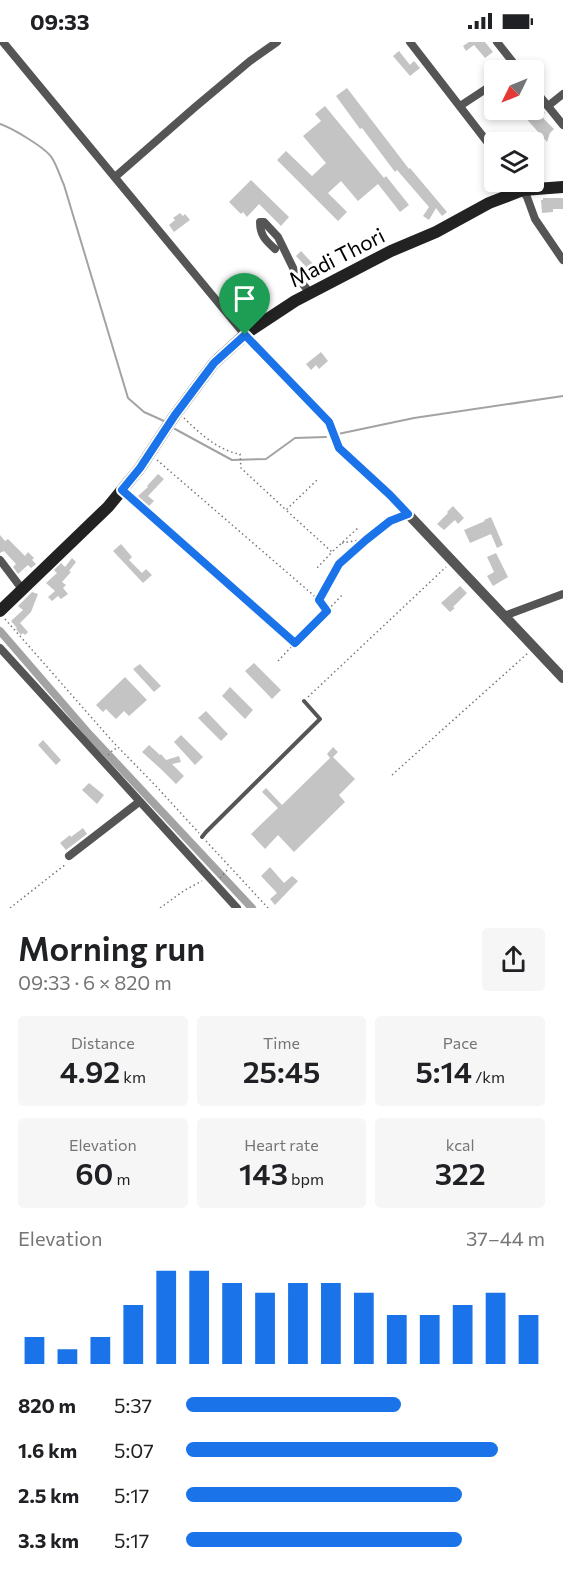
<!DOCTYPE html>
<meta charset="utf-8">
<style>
body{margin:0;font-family:Commissioner,sans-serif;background:#f6f6f6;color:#202124;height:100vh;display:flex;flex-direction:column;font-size:22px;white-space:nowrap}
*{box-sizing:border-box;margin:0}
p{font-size:20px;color:#757577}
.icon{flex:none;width:33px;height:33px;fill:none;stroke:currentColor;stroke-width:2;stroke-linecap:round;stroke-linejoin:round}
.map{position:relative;height:866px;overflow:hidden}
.panel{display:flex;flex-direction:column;background:#fff;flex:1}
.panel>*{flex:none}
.needle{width:39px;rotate:227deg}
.fabs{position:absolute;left:484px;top:18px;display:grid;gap:12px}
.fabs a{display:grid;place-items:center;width:60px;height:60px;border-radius:6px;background:#fff;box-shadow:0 3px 9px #0003;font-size:30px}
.pin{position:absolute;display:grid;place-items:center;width:51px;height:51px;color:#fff;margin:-62px -26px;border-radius:50% 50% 50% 0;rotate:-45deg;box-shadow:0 0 6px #0007}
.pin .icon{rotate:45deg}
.round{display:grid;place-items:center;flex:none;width:63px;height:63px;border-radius:6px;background:#f6f6f6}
.summary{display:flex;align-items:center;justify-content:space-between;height:102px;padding:0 18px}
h1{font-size:33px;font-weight:600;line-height:45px}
.metrics{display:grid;grid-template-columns:repeat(3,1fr);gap:9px;height:102px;padding:6px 18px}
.metrics div{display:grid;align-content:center;border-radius:6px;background:#f6f6f6;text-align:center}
.metrics b{font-size:30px;font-weight:600}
.metrics small{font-size:16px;font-weight:400}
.metrics p{font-size:16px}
.chart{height:168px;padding:12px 18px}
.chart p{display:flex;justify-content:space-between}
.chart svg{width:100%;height:108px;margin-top:6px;stroke:#1a73e8;stroke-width:6}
ul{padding:0 18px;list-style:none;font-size:20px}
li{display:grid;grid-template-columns:96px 72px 1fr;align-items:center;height:45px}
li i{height:15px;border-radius:8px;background:#1a73e8}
.status{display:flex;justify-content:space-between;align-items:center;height:42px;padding:0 30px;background:#fff;direction:ltr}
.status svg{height:16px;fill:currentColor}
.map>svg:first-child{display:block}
</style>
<div class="status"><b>09:33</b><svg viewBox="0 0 49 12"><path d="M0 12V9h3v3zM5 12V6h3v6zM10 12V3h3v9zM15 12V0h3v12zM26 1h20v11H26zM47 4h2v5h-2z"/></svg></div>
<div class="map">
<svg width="563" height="866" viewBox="0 0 563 866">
<rect width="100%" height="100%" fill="#fff"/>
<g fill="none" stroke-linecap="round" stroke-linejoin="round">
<g stroke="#a3a3a3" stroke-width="2">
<path d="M0,82C12,86 46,106 52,116C57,124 60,134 64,143L128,356L144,370L164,379"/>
<path d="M175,387L232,418L266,417L295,396L326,395"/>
<path d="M338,392L414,376L563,354"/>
</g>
<path stroke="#a3a3a3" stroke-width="8" d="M0,589L89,692L252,866"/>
</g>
<g fill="#c4c4c4">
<path d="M469,0H485L493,10L485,16L474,3L466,9L463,4Z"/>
<path d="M399,9L410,23L414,19L420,26L410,34L393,14Z"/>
<path d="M347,46L409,127L410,126L447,170L442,174L436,166L429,178L423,174L429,165L397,128L395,130L362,86L360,87L336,54Z"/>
<path d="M537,62L545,71L541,74L554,87L550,91L547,100L523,73L530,68H534V64Z"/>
<path d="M325,64L384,136L386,134L409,163L400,170L378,142L358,159L341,139L328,151L347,170L338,179L277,118L286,109L312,134L326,121L303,94L321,79L315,72Z"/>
<path d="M251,138L289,175L281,184L259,162L247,175L243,170L241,172L229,160Z"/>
<path d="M543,156H563V167H553V170L542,171L541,158H543Z"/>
<path d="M180,171L183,174L185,172L190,178L174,190L169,183L175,178L173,176Z"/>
<path d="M301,209L315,224L322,219L326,224L309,237L305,231L309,228L296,214Z"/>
<path d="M321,310L328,319L319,327L316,323L311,328L306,322Z"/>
<path d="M158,432L164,437L148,454L154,459L148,465L138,454L148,445L147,444Z"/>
<path d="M453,464L464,476L458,482L455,478L444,488L437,482L448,471L447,470Z"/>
<path d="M491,475L503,503L497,506L491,492L470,501L464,488L485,479L484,478Z"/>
<path d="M0,493L5,499L8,497L25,514L28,510L34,516L32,518L36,522L31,526L28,523L18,532L13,525L16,522L4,509L0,511Z"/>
<path d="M121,502L132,515L129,518L142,531L146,527L152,533L143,541L113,509Z"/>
<path d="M496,511L508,535L493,544L487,534L494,530L487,515Z"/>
<path d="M72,516L76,520L69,529L71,530L62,540L66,543L63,546L68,552L61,557L58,554L52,559L48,555L55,549L46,541L57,531L54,528L61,521L65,525Z"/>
<path d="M460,544L467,551L453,565L455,566L450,570L441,561Z"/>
<path d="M32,550L38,552L31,570L20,581L28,590L25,593L23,591L21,593L16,587L17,586L11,579L23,568L18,564Z"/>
<path d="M254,621L281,648L272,657L245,629Z"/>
<path d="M140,622L161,644L154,650L133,627Z"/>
<path d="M125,635L147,658L129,674L124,669L116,677L106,667L103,670L96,663Z"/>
<path d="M230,645L253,668L245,677L222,654Z"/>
<path d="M206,669L228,692L221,699L198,676Z"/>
<path d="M181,693L203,715L195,723L174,700Z"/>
<path d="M43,698L61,718L56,723L38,703Z"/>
<path d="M149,703L160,713L161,712L166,718L179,714L181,720L172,722L184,734L176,742L162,728L142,710Z"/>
<path d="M333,705L338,710L333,715L355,737L339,753L345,760L294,810L278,793L265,807L251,792L278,766L262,750L266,746L282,763L330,716L327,712Z"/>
<path d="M89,741L104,753L97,762L82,748Z"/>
<path d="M83,786L87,792L66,808L60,801L70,793L71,795Z"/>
<path d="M270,825L284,841L292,834L298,839L275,863L270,857L277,851L261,834Z"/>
</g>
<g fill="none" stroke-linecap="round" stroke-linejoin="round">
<g stroke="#777" stroke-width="1.5" stroke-dasharray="1.5 3" stroke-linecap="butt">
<path d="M184,376C199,391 219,409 240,412L241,426L286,468L317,438"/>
<path d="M157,418L319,558L327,569L343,552"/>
<path d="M129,455L295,601L327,569"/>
<path d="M287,469L332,510L317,526"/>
<path d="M342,501L366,497L390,479L399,476"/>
<path d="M333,509L358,486"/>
<path d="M319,558L339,522L366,497"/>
<path d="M5,577L113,700L154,742L199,791"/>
<path d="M278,619L294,602"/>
<path d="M308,655L446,525"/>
<path d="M108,713L114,707H119"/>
<path d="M392,733L528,611"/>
<path d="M206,799L268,866"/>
<path d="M220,836L229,826"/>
<path d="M10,866L66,822"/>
<path d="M160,866L185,848L202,839"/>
</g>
<path stroke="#555" stroke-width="4" d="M202,795L206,790L320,677L304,659"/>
<g stroke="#555" stroke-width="8">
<path d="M3,0L245,293L329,380L339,406"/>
<path d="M410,0L495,110"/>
<path d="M497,0L519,28"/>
<path d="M534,47L563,83"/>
<path d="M460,64L495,41"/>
<path d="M548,64L563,52"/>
<path d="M115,135L194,66L250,19L277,0"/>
<path d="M517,140L527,155L535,177L563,218"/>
<path d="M275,207C265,198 260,193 260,180H264L278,195L298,236L310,251"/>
<path d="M0,518L22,547"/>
<path d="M504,574L563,552"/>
<path d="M0,606L237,866"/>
<path d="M69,814L139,760"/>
</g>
<path stroke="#555" stroke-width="10" d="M339,406L390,453L563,636"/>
<path stroke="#222" stroke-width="12" d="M0,569L108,465L140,426L175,373L214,321L248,290L295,259L391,209L436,190L489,161L523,148L563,145"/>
</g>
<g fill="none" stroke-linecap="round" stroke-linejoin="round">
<defs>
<path id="route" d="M245,293L329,380L339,406L390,453L408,472L390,479L366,498L339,522L319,558L327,569L295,601L122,448L140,426L175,373L214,321Z"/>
</defs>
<use href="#route" stroke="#fff" stroke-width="12"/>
<use href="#route" stroke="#1a73e8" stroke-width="8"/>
</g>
<g text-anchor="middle" stroke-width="6" stroke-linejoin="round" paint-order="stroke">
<g font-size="21" fill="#000" stroke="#fff">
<text transform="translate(337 216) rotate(-27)" y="7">Madi Thori</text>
</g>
</g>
</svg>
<div class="fabs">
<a><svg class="needle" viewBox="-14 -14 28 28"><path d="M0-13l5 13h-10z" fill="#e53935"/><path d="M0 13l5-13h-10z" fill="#757577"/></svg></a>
<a><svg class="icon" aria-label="layers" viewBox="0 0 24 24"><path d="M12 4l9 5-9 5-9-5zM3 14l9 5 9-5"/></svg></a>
</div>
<div class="pin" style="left:245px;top:293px;background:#1e9e55"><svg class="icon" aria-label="arrive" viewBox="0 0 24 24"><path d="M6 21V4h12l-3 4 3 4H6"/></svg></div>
</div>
<section class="panel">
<div class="summary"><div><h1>Morning run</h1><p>09:33 · 6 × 820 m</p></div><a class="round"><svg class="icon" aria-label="share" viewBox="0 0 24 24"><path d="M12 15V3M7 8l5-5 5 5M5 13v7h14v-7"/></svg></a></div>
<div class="metrics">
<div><p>Distance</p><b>4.92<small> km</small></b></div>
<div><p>Time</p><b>25:45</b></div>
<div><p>Pace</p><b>5:14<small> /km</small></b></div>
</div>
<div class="metrics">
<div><p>Elevation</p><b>60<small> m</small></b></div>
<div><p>Heart rate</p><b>143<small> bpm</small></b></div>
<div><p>kcal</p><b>322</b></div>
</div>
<div class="chart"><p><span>Elevation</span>37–44 m</p>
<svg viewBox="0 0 160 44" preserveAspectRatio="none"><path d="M5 44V33M15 44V38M25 44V33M35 44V20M45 44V6M55 44V6M65 44V11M75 44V15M85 44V11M95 44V11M105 44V15M115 44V24M125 44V24M135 44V20M145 44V15M155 44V24"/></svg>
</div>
<ul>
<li><b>820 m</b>5:37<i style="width:60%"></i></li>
<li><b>1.6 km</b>5:07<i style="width:87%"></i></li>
<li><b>2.5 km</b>5:17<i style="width:77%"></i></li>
<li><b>3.3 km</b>5:17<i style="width:77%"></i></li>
</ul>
</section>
